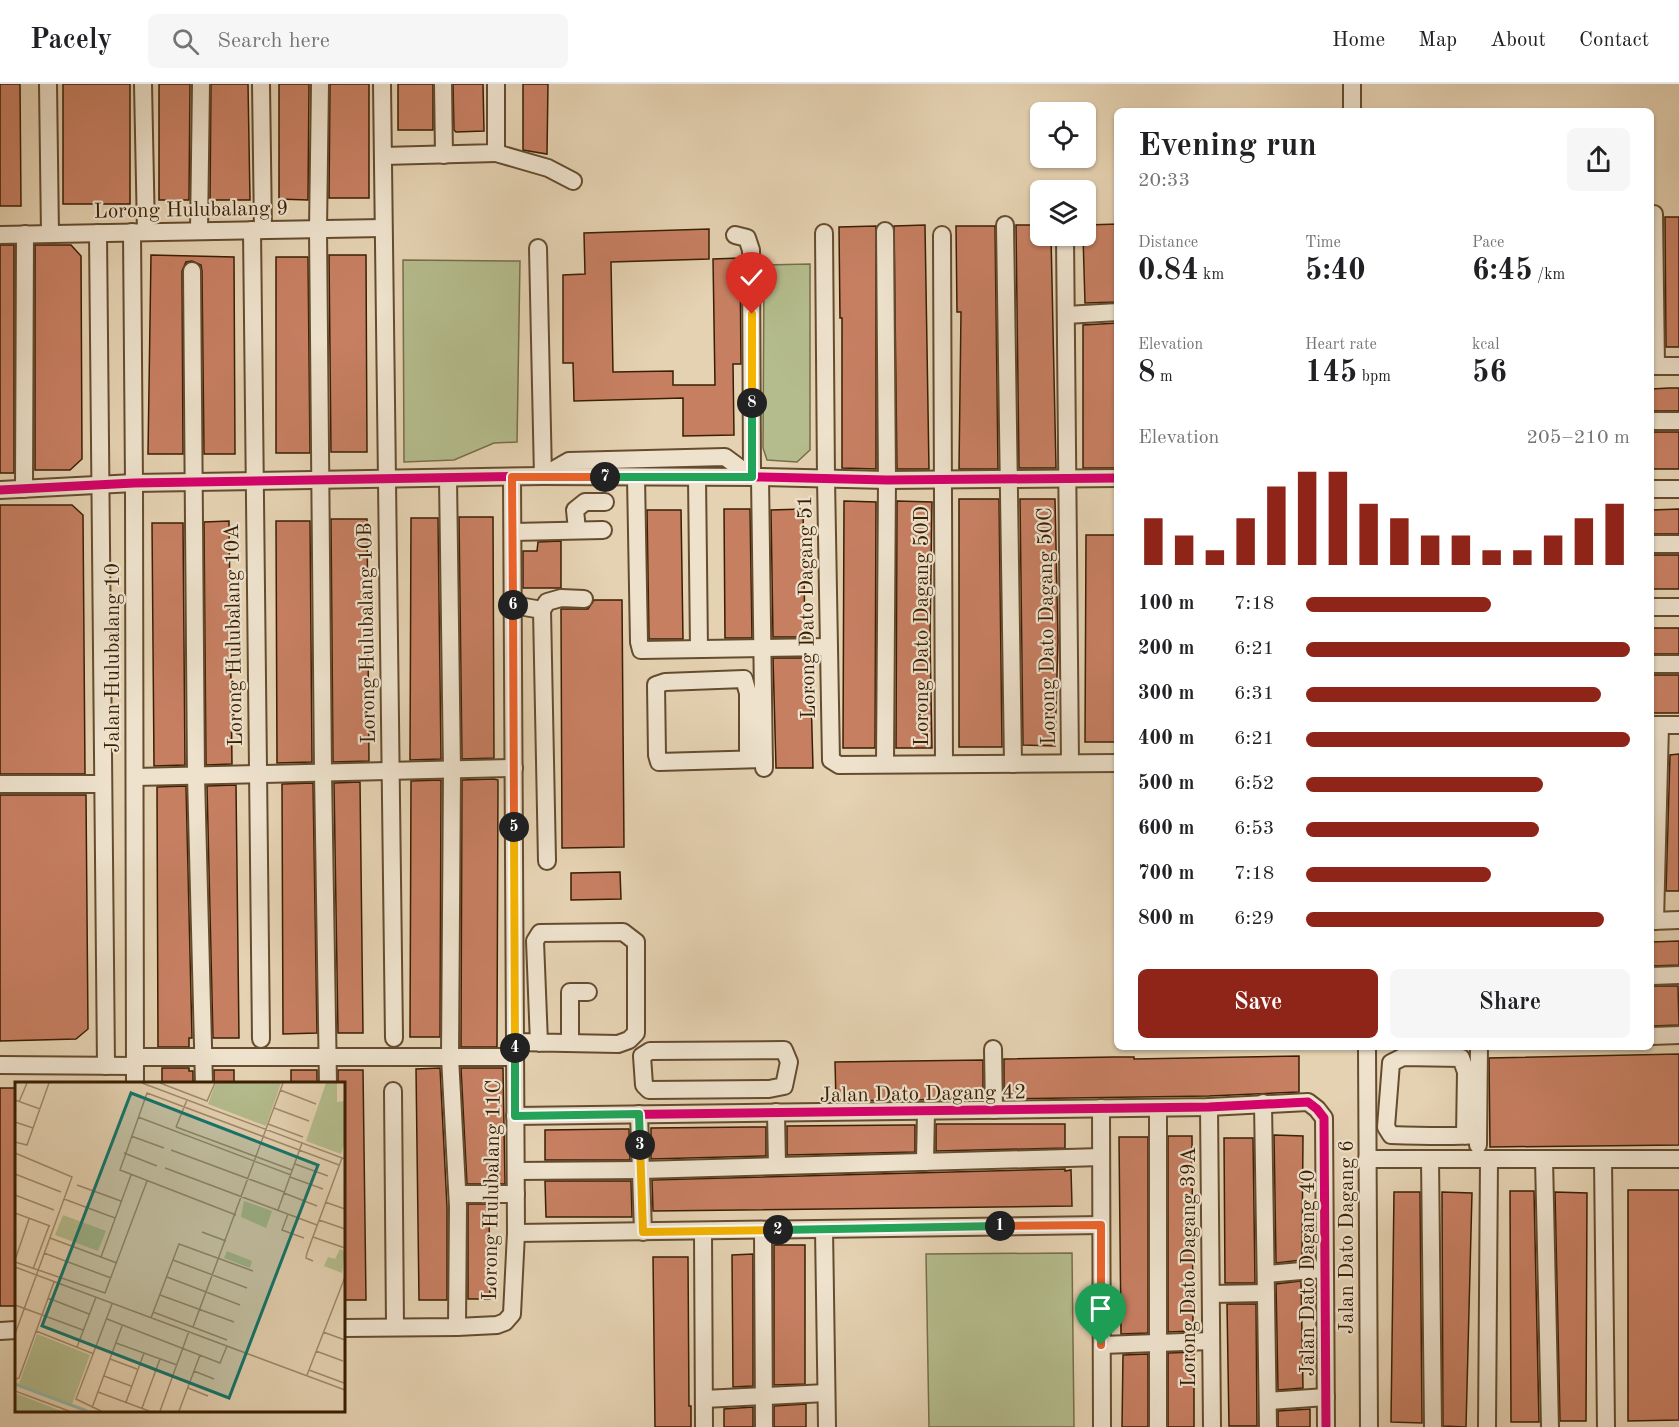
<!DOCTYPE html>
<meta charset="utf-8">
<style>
body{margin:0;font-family:"Old Standard TT",serif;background:#f6f6f6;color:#202124;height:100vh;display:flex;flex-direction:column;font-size:22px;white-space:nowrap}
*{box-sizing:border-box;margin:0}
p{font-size:20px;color:#757577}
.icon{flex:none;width:33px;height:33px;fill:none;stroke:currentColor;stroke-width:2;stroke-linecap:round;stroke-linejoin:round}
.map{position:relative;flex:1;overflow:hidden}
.panel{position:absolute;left:1114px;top:24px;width:540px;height:942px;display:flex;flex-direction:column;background:#fff;border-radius:9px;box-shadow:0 2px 4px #0004}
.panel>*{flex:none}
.buttons{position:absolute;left:1030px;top:18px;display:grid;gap:12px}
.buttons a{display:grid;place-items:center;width:66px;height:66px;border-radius:9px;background:#fff;box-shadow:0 2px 4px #0004;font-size:30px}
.pin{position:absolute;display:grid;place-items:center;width:51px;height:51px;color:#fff;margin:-62px -26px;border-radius:50% 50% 50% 0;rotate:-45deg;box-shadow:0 0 6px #0007}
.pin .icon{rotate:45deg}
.km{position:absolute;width:30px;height:30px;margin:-15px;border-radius:50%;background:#222;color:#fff;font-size:16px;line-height:30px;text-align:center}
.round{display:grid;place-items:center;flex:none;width:63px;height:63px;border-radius:9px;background:#f6f6f6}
.summary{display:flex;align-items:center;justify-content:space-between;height:102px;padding:0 24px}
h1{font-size:33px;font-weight:700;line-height:45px}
.figures{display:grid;grid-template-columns:repeat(3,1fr);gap:9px;height:102px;padding:6px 24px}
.figures div{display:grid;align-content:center}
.figures b{font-size:30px;font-weight:700}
.figures small{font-size:16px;font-weight:400}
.figures p{font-size:16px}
.chart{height:168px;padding:12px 24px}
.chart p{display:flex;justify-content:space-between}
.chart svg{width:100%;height:108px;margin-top:6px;stroke:#8f2418;stroke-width:6}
.cta{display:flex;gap:12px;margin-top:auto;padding:12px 24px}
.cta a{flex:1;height:69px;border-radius:9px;background:#8f2418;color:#fff;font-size:24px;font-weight:700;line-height:69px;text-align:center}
.cta a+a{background:#f6f6f6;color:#202124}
ul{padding:0 24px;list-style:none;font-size:20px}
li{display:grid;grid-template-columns:96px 72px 1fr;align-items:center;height:45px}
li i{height:15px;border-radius:8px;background:#8f2418}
header{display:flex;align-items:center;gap:36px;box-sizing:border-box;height:84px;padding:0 30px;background:#fff;border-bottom:2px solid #e0e0e0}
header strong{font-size:28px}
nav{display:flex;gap:33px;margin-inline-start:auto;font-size:21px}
.search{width:420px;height:54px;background:#f6f6f6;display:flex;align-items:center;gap:15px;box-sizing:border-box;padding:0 21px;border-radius:9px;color:#757577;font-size:22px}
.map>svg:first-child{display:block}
</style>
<header>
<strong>Pacely</strong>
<div class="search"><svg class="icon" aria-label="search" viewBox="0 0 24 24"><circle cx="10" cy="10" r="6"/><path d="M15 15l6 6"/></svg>Search here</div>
<nav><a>Home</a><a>Map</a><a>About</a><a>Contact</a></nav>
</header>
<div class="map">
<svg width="1679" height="1343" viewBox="0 0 1679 1343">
<rect width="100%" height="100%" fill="#e5d2b2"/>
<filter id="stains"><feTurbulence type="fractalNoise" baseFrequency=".00333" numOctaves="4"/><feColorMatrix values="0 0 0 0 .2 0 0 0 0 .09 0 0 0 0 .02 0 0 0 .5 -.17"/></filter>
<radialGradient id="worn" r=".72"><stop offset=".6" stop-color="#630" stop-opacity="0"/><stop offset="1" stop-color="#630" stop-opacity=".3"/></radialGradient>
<g fill="#b4bc8d" stroke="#776e48" stroke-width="1.5">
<path d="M403,176L520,177L517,358L494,359L454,376L404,378Z"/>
<path d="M810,180V366L797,378L767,376L763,364L764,181Z"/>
<path d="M1072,1169L1074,1343H929L926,1170Z"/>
</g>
<g fill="#c77f62" stroke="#3a1f03" stroke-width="1.5">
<path d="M0,0H20L21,122H0Z"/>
<rect x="63" y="0" width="67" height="120"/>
<path d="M159,0H190L189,116H159Z"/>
<path d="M211,0H248L250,116H210Z"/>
<path d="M279,0H309L308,116L279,115Z"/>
<path d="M330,0H369V114H329Z"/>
<rect x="398" y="0" width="35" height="46"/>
<path d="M453,0H483L484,47L456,48L454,46Z"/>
<path d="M523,0H548L547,70L523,66Z"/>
<path d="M1665,133H1679V263H1666Z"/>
<path d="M1118,140V218L1085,219L1083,152H1086V141Z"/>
<path d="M925,141L929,385H897L894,142Z"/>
<path d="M1016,141H1041V152H1051L1056,384H1019Z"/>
<path d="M876,142V385L842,384V234H840L839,143Z"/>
<path d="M956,142H995L998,385H959L961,228H957Z"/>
<path d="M709,145V175L611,178L613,288L673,287V301H715L713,175L740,174L741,280H733L734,351L683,352V314L574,317L573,279H563V191L585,190L584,149Z"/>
<rect x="0" y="161" width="14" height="228"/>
<path d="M35,161H71L81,172L82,375L70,386H35Z"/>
<path d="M151,171L234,173L235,370H204L202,187L201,181L192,177L186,178L182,187L183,370H148Z"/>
<path d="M329,171H366L367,368H331Z"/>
<path d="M276,173H308L310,369H276Z"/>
<path d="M1118,239V384H1083V241Z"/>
<path d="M1669,304H1679V327H1652V305Z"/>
<rect x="1652" y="348" width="27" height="37"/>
<path d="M959,415H999L1002,663H959Z"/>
<path d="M1020,415H1055L1058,556L1055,662L1023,661Z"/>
<path d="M844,417L876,418L875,664H843Z"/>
<path d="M897,417L932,418L930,554L932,664H896Z"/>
<path d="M0,421H72L83,431L85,690H0Z"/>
<path d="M724,425H750L752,554H725Z"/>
<path d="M803,425L805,553H773L771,426Z"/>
<path d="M1679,425V450H1652V426Z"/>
<path d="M647,426H681L683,555H649Z"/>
<path d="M459,433H493L494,674L462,675Z"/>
<path d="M411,434H438L441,675L410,676Z"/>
<path d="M331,435H367L369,677L333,678Z"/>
<path d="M229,437L232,680L206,681L204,438Z"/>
<path d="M276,437H310L312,678L277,679Z"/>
<path d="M152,439H183L185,681L154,682Z"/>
<path d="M1086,451H1118V658H1085Z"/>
<path d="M561,457V504H523V467H537L538,458Z"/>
<rect x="1652" y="471" width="27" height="34"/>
<path d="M594,516H622L624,763L562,764L561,525H588Z"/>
<rect x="1652" y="544" width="27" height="26"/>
<path d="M773,574H810L813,684H776Z"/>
<rect x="1652" y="591" width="27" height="38"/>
<path d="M1679,670V807H1666L1670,671Z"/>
<path d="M494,695L498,696L497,963H461L462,696Z"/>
<path d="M441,696L440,953H410L411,697Z"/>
<path d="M360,698L363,949H338L334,699Z"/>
<path d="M313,699L317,949L283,950L282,700Z"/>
<path d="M236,701L239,954H213L207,702Z"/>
<path d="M186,702L192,954H189V963H158L157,703Z"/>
<path d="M0,711H86L88,945L76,955L0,957Z"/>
<path d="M620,788L621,815L571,816V789Z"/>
<path d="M1679,857V881L1652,882V858Z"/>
<path d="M1652,902H1678L1679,941L1652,942Z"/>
<path d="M1679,970V1061L1490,1063L1489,974Z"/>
<path d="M1299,972V1008L1209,1012L1004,1015V975L1114,973H1134V975Z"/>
<path d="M983,976V1015L836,1017L835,978Z"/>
<path d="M162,984H189V987H193V999H162Z"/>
<path d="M440,984L447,1123V1216H419L416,985Z"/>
<path d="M461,984H503L505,1100H467Z"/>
<rect x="214" y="986" width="20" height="13"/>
<rect x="291" y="986" width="26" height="13"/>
<path d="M338,986H363L366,1216H344V999H338Z"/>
<rect x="0" y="1004" width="16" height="218"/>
<path d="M936,1040H1065V1064L936,1067Z"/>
<path d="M909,1041H915V1068L787,1071V1042Z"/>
<path d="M753,1043H766V1072L651,1075V1044Z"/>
<path d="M621,1045H629L630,1076H545V1046Z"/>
<path d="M1274,1051L1303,1052L1302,1176L1276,1179Z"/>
<path d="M1168,1052H1192L1193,1247L1168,1248Z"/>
<path d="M1119,1053H1148V1249L1121,1250Z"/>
<path d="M1224,1054H1253L1255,1199H1225Z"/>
<path d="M1065,1085V1087L1071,1086L1072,1122L653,1127L652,1096Z"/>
<path d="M545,1097H631L632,1133H546Z"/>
<path d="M1628,1106H1679V1336L1628,1337Z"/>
<path d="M1510,1107H1534L1539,1338H1511Z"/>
<path d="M1394,1108H1420L1422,1339L1391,1338Z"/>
<path d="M1442,1108L1472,1109L1466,1343L1443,1342Z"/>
<path d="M1555,1108L1587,1109L1586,1337H1560Z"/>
<path d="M468,1120H489L490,1215H468Z"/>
<path d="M774,1161H805V1300L774,1301Z"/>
<path d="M753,1170V1302L733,1303L732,1171Z"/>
<path d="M653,1173H688L689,1322H691V1343H655Z"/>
<path d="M1301,1197L1303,1304L1278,1306L1276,1200Z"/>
<path d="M1227,1220H1256L1257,1342H1229Z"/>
<path d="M1194,1268V1343H1168V1269Z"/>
<path d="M1148,1270V1343H1122L1123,1271Z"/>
<path d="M806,1320V1343H774V1322Z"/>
<path d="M753,1323V1343H724V1325Z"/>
<path d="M1310,1325V1343H1278V1327Z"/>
</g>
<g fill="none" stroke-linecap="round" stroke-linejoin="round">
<defs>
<g id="minor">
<path d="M48,0L50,150"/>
<path d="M143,0L146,148"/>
<path d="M261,0L263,146"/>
<path d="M320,0L318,145L323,689L328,1000"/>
<path d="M382,0L394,954"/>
<path d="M443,0L444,71"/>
<path d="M1352,0V27"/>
<path d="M496,69L548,84L573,97"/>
<path d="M383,72L496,69V0"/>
<path d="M1654,130L1656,282"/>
<path d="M1005,141L1013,680"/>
<path d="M252,146L261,955"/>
<path d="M199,147L201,0"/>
<path d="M885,147L887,396L885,680"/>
<path d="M132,148L134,399L135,1000"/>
<path d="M98,149L106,982"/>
<path d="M824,149L826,395L831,676L839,681L1118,679"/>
<path d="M0,151L383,144"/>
<path d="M735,151L747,154L751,166L752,393"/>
<path d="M942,151L944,680"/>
<path d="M1065,152L1070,679"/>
<path d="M538,164L543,392"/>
<path d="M192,187L196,692L204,1000"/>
<path d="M1066,231L1118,228"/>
<path d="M1652,282H1679"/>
<path d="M1652,337H1679"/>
<path d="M543,392L569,377L725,373L752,393"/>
<path d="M636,393L639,558L641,566L829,563"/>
<path d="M697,393L699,565"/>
<path d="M760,393L764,684"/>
<path d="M448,394L452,686L450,973L458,1123L457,1243"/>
<path d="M24,405L25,150"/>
<path d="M1652,405H1679"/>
<path d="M0,406L134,399L543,392L760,393L887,396L1118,394"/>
<path d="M577,446L575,426L585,418H605"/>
<path d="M513,448L603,446"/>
<path d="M1652,460H1679"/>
<path d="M513,521L542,526L547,777"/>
<path d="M1652,523H1679"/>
<path d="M542,526L547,518L561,514L584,515"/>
<path d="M1652,580H1679"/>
<path d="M1652,641H1679"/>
<path d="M748,675V609L744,595L665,598L656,601L657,671L659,678L764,675"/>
<path d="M135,693L514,684"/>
<path d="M0,700H103"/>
<path d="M1652,837L1679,836"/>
<path d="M1655,837L1660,641"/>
<path d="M1652,892L1679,891"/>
<path d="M1652,952L1679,951"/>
<path d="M515,958L618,960L629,956L636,949V858L623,848L540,849L535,857L539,959"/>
<path d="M570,959V908H588"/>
<path d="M1367,963L1369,1343"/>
<path d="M993,965L994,1026"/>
<path d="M784,966L789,978L784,1002L769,1005L649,1006L644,1001L642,972L650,967Z"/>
<path d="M135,973H515"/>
<path d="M0,981L135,982"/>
<path d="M393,1007L395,1243"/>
<path d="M1263,1019L1268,1343"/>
<path d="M1209,1023L1212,1343"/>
<path d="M1101,1024L1102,1343"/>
<path d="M776,1028L777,1082"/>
<path d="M639,1030L643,1148"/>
<path d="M515,1032L1209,1023L1308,1018L1317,1025L1324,1034L1326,1343"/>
<path d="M1465,1052L1466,988L1461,974L1403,973L1391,979L1386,1043L1391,1051C1420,1052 1449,1053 1478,1051"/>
<path d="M1478,1061L1479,963"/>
<path d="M1367,1075H1679"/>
<path d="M1430,1075L1433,1343"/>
<path d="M1544,1075L1550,1343"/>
<path d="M1603,1075L1606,1343"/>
<path d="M925,1078L926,1027"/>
<path d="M516,1087L641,1086L1101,1073"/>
<path d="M458,1110H516"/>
<path d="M824,1145L827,1343"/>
<path d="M763,1146L764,1343"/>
<path d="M703,1147L704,1343"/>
<path d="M516,1149L1101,1141"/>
<path d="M1266,1190L1324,1185"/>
<path d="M1211,1210L1266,1209"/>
<path d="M344,1244L457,1243L497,1241L505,1238L512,1230L516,1149L512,393"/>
<path d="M0,1247L16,1246"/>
<path d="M1102,1261L1211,1257"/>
<path d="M704,1315L826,1309"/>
<path d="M1268,1317L1326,1313"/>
<path d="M1158,1343V1024"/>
<path d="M1487,1343L1489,1075"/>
</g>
</defs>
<use href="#minor" stroke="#654c2f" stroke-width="20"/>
<use href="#minor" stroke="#eee2cd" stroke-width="16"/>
<defs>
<g id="cycleway">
<path d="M0,406L134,399L543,392L760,393L887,396L1118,394"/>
<path d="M515,1032L1209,1023L1308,1018L1317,1025L1324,1034L1326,1343"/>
</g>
</defs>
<use href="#cycleway" stroke="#eee2cd" stroke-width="13"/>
<use href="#cycleway" stroke="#d6006c" stroke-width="9"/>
</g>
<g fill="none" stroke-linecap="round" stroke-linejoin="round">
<defs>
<path id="split-1" d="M1000,1142L1101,1141V1261"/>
<path id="split-2" d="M778,1146L1000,1142"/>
<path id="split-3" d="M640,1061L643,1148L778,1146"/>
<path id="split-4" d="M515,964V1032L639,1030L640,1061"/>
<path id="split-5" d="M514,743L515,964"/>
<path id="split-6" d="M513,521L514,743"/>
<path id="split-7" d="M513,521L512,393H605"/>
<path id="split-8" d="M605,393H752V319"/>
<path id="split-9" d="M752,230V319"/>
</defs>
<use href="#split-1" stroke="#fff" stroke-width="12"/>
<use href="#split-2" stroke="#fff" stroke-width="12"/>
<use href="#split-3" stroke="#fff" stroke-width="12"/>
<use href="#split-4" stroke="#fff" stroke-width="12"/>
<use href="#split-5" stroke="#fff" stroke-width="12"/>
<use href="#split-6" stroke="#fff" stroke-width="12"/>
<use href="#split-7" stroke="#fff" stroke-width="12"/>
<use href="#split-8" stroke="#fff" stroke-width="12"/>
<use href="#split-9" stroke="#fff" stroke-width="12"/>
<use href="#split-1" stroke="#f0652b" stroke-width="8"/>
<use href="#split-2" stroke="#22a559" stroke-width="8"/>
<use href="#split-3" stroke="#f5b400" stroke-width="8"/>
<use href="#split-4" stroke="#22a559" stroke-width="8"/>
<use href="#split-5" stroke="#f5b400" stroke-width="8"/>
<use href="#split-6" stroke="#f0652b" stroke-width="8"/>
<use href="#split-7" stroke="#f0652b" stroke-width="8"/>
<use href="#split-8" stroke="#22a559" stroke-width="8"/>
<use href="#split-9" stroke="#f5b400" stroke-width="8"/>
</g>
<g text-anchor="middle" stroke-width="4.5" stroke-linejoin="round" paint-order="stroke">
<g font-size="21" fill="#3a1f03" stroke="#eee2cd">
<text transform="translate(191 125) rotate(-1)" y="7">Lorong Hulubalang 9</text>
<text transform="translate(806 523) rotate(-91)" y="7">Lorong Dato Dagang 51</text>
<text transform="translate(921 542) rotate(-90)" y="7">Lorong Dato Dagang 50D</text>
<text transform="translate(1046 542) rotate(-91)" y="7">Lorong Dato Dagang 50C</text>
<text transform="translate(366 549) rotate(-91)" y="7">Lorong Hulubalang 10B</text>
<text transform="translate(233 551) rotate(-91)" y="7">Lorong Hulubalang 10A</text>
<text transform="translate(112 574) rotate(-90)" y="7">Jalan Hulubalang 10</text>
<text transform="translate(923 1009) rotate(-1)" y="7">Jalan Dato Dagang 42</text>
<text transform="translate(491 1106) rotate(-89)" y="7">Lorong Hulubalang 11C</text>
<text transform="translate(1346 1153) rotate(-90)" y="7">Jalan Dato Dagang 6</text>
<text transform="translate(1188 1183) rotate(-90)" y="7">Lorong Dato Dagang 39A</text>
<text transform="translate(1307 1189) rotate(-90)" y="7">Jalan Dato Dagang 40</text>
</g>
</g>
<g transform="translate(15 998)">
<rect width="330" height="330" fill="#e5d2b2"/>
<path d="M201,1H266L251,44L193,22ZM311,1H322V20L330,19V60L326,72L291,59ZM229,119L257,129L251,146L226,135ZM48,133L91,149L83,169L40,153ZM325,167L330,169L327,191L309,184L313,175L320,177ZM212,169L237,179L235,186L209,176ZM22,252L75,273L57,322L4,302ZM0,311L46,329H0Z" fill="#b4bc8d"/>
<path fill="none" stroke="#96b8a8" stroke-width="3" d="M0,302L72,329"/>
<path fill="none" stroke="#a18a6c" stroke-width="1.5" d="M127,1L330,77M145,1L192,19L200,1M265,8L301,22M0,18L25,27M4,20L12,1M259,26L294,39M123,35L276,93M0,40L18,46M253,42L288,55M161,45L277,88M161,45L172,18M116,54L149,66M0,60L12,63L34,1M156,68L269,110M0,71L57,95L0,252M109,71L142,84M280,82L313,94M150,86L302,143M0,92L46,110M275,95L308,107M62,103L106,119M269,111L302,124M0,113L39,128M49,117L100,136M310,120L330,127M263,128L287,61M0,131L35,144M273,132L267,148L289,156M221,133L105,88L132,11L324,83M304,138L330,147M187,150L211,159M298,155L330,166M35,156L102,181M29,171L96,196M86,175L116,93M0,178L14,137M158,178L232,206M298,179L291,176L292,171L327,76M0,180L90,211L132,99M0,185L330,308M18,187L34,144M152,195L225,223M145,213L219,240M33,216L74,232M0,223L68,248M138,230L212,258M136,236L164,162L238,189M92,237L205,281L212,264M178,245L268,1M21,249L79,272M308,250L330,258M101,261L162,283M62,265L81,215M301,269L328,279M95,277L122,287M294,288L329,301M179,289L199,297M292,293L330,195M89,294L116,304M0,297L4,296L39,200M173,306L193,314M0,309L54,329M83,310L134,329M111,320L129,271M77,326L107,244M127,326L145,277M86,329L61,317L97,222M145,329L174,249M164,329L185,273"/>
<path fill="#0f766e" fill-opacity="0.15" stroke="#0f766e" stroke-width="3" d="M116,11L303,83L214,316L27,244Z"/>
<rect width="330" height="330" fill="none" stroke="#3a1f03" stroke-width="3"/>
</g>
<rect width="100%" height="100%" filter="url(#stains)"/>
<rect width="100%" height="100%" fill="url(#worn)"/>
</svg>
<div class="buttons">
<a><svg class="icon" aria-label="locate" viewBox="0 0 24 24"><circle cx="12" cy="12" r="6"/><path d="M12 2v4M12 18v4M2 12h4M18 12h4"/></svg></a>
<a><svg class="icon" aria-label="layers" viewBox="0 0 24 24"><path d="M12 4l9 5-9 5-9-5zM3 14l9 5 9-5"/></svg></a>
</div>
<div class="pin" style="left:1101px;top:1261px;background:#1e9e55"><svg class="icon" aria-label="arrive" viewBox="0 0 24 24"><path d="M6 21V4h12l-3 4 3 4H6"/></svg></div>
<div class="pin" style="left:752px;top:230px;background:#d93025"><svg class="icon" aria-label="check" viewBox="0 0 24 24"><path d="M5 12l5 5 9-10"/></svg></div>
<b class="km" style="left:1000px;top:1142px">1</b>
<b class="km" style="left:778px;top:1146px">2</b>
<b class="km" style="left:640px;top:1061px">3</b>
<b class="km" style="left:515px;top:964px">4</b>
<b class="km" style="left:514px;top:743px">5</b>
<b class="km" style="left:513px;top:521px">6</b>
<b class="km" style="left:605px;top:393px">7</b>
<b class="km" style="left:752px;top:319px">8</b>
<section class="panel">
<div class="summary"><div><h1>Evening run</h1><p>20:33</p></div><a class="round"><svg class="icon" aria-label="share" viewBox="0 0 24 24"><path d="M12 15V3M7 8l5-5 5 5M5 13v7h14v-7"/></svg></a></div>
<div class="figures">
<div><p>Distance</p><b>0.84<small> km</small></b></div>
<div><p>Time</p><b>5:40</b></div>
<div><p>Pace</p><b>6:45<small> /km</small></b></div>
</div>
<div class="figures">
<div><p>Elevation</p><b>8<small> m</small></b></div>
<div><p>Heart rate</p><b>145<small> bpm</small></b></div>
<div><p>kcal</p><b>56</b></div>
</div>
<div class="chart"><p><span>Elevation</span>205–210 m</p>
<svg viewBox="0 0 160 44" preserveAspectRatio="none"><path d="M5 44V25M15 44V32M25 44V38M35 44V25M45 44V12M55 44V6M65 44V6M75 44V19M85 44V25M95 44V32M105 44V32M115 44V38M125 44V38M135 44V32M145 44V25M155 44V19"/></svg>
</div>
<ul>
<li><b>100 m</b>7:18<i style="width:57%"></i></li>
<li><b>200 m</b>6:21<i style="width:100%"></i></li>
<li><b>300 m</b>6:31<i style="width:91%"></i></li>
<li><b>400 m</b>6:21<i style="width:100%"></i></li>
<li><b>500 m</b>6:52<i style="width:73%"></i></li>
<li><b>600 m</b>6:53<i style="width:72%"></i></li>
<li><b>700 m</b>7:18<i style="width:57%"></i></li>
<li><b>800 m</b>6:29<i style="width:92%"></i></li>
</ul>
<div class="cta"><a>Save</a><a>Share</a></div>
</section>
</div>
